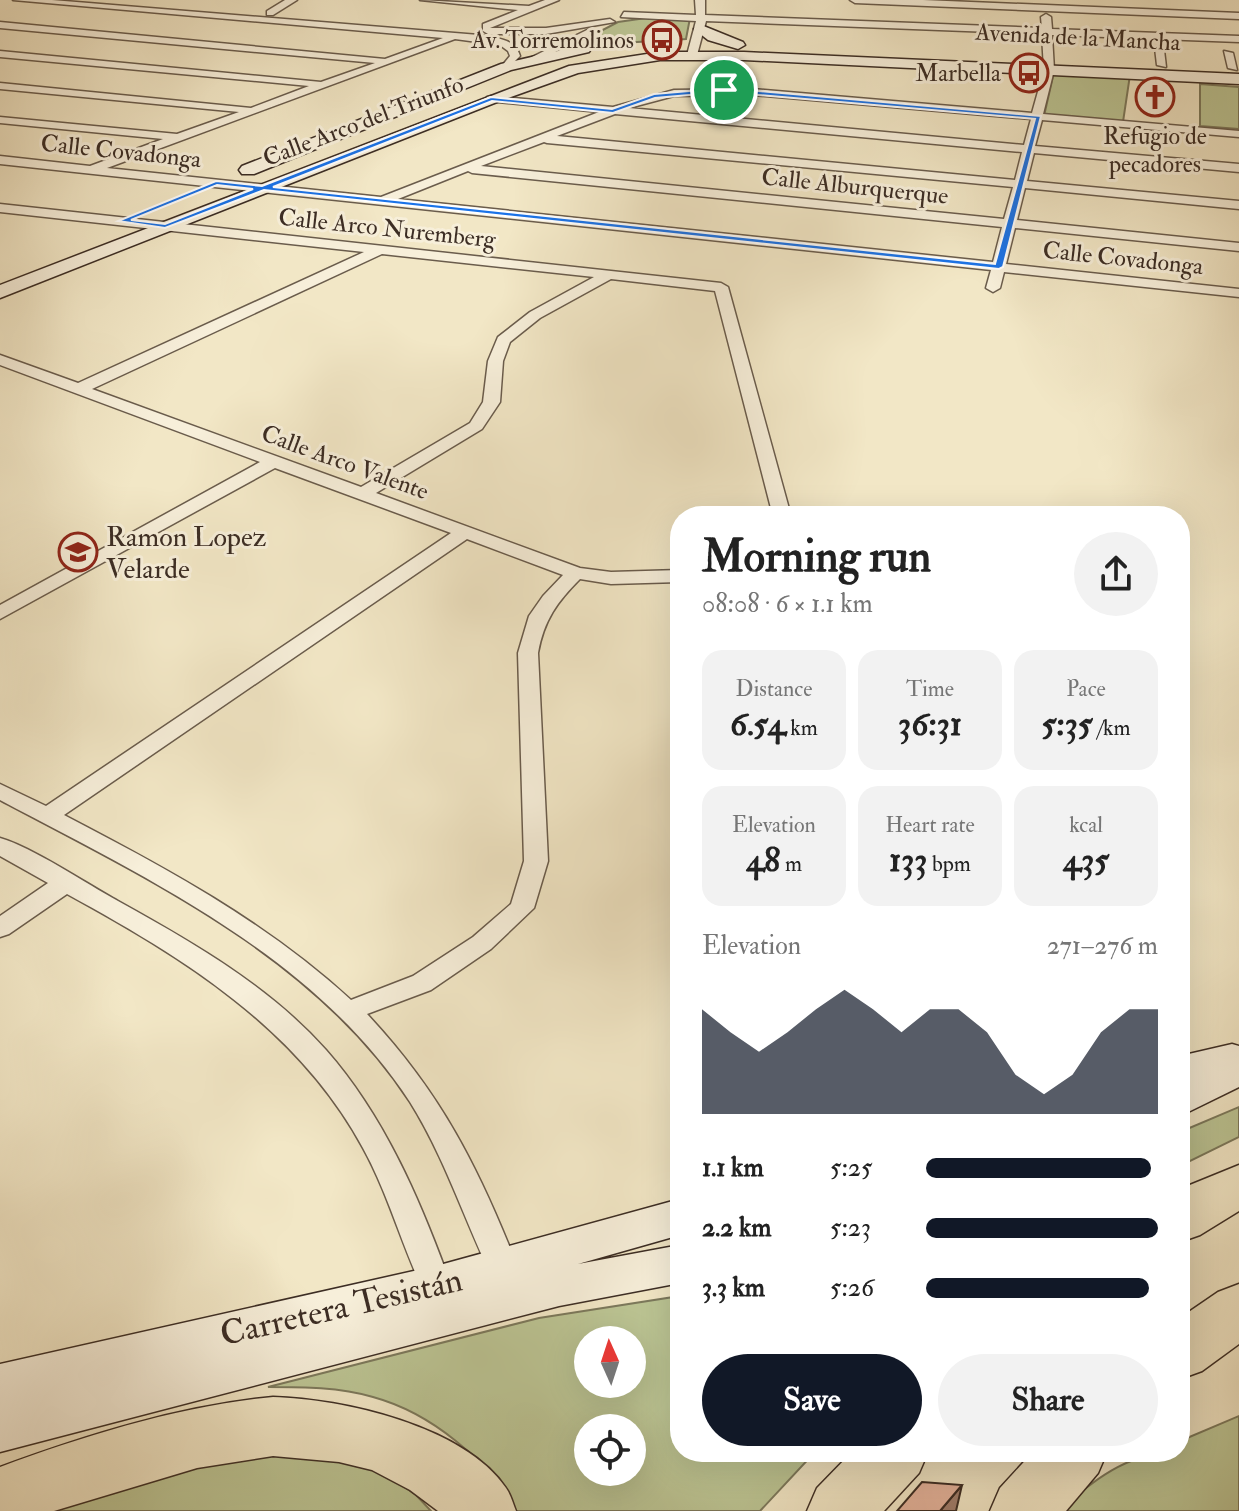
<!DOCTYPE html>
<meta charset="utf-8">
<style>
body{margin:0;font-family:"IM FELL Double Pica",serif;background:#f2f2f2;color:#222;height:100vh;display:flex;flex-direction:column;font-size:30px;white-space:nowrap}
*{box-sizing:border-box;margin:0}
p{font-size:26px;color:#767676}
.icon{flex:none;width:44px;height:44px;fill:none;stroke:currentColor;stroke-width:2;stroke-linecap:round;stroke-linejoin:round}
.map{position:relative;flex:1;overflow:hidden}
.side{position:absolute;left:670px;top:506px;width:520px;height:956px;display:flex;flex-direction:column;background:#fff;border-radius:32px;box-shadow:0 8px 32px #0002}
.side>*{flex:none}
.needle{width:52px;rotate:357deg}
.controls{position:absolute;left:574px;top:1326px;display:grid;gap:16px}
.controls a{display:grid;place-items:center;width:72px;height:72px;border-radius:50%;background:#fff;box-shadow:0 8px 32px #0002;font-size:40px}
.pin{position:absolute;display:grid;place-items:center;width:68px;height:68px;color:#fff;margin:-34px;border:4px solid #fff;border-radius:50%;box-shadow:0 2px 8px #0007}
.round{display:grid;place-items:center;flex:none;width:84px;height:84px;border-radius:42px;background:#f2f2f2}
.summary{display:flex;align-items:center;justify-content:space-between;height:136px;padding:0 32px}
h1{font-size:44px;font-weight:700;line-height:60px}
.metrics{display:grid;grid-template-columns:repeat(3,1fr);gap:12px;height:136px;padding:8px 32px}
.metrics div{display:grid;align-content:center;border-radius:20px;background:#f2f2f2;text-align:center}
.metrics b{font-size:34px;font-weight:700}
.metrics small{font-size:22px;font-weight:400}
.metrics p{font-size:22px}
.chart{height:224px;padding:16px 32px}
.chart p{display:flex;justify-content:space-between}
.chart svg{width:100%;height:144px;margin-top:8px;fill:#111827;opacity:.7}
.button{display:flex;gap:16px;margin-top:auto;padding:16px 32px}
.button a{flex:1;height:92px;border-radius:48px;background:#111827;color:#fff;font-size:32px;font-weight:700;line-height:92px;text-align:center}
.button a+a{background:#f2f2f2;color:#222}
ul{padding:0 32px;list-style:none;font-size:26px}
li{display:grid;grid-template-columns:128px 96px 1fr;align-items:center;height:60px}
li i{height:20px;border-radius:10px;background:#111827}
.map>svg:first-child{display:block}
</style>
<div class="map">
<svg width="1239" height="1511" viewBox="0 0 1239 1511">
<rect width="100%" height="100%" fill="#f2e7c6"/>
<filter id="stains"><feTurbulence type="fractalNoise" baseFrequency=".0025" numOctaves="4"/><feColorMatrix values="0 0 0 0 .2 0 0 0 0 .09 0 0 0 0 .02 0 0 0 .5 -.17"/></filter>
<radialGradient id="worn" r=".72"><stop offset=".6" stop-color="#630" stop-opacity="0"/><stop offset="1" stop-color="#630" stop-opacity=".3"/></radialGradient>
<g fill="#bcc594" stroke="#7c795c" stroke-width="2" fill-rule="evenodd">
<path d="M653,17L690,18L686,39L572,46L618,22Z"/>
<path d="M1054,72L1130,75L1123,122L1044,116Z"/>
<path d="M1200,84L1239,87V129L1200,126Z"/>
<path d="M1239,1107V1137L1180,1166V1132Z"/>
<path d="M680,1296V1452H815L760,1511H515C487,1459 431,1413 373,1397C339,1387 303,1387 268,1387L539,1318ZM588,1340H632V1384H588ZM588,1428H632V1472H588Z"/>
<path d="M1239,1416V1511H1057C1097,1479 1126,1452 1180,1452V1441Z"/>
<path d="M249,1444L374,1466L416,1495L431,1511H25Z"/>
</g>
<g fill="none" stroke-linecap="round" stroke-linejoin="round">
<defs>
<g id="street">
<path d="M13,0H52L479,35C495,38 515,38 520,56L506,70L501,67L510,56L508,51L500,45L455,39L107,168L381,197L599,112L487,101V97L491,96L613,107L674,90L753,89L1032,113L1044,70L1042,34L706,21L697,55L692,58L687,55L696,21L621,17L624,12L696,15L695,0H705V15L1042,28L1041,17L1046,14L1051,17L1052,29L1239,36V42L1052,35L1054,70L1043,114L1239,131V137L1042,120L1035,146L1239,164V172L1034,153L1027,181L1239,201V209L1025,188L1017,220L1239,243V251L1015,228L1006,264L1239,289V297L1004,272L1000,288L993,292L986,288L991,270L0,164V156L90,166L163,139L0,123V117L177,134L239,112L0,89V83L251,108L309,86L0,57V51L321,82L375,63L0,28V22L385,59L443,38ZM753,95L1031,119L1024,145L629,108L674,96ZM615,114L1022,152L1015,180L557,136ZM544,142L547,143L1013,187L1004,219L481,166ZM468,171L472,173L1002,227L993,262L398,199Z"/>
<path d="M285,0H297L273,15H267V11Z"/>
<path d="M420,0L529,6L545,0H559L490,28H546L610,19L615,22L546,34H488L483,31V24L518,10Z"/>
<path d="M850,0H923L1239,13V19L855,3Z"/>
<path d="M589,29L592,34L537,61L528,59Z"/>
<path d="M1155,48L1164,50L1166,67L1157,65Z"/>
<path d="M1224,51L1233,53L1237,70L1228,68Z"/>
<path d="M0,204L721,283L728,287L791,516H773L715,291L611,279L540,318L510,342L503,361L500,402L482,429L376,493L580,568L611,572L680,570V582L611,584L580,579C557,602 544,620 538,653L548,861L534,908L491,949L431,990L367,1014C441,1093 479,1168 518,1268L514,1277L503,1281L492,1277C464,1219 445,1158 410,1102C316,957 147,878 0,800V784L46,806L451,533L275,468L0,619V605L260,462L0,365V355L78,383L364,252L0,212ZM382,254L594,277L530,312L498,337L488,361L483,402L470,423L361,487L92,389ZM467,539L563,575L543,596L529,616L518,653L524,861L511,904L473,937L413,976L351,1000C266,922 166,868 64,815Z"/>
<path d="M0,838C32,847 87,884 118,901C192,942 269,986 326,1050C385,1117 421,1202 451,1285L447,1294L436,1298L425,1294C402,1247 389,1195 363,1148C298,1028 184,958 67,894L9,934L0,937V916L48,883L0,856Z"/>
</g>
<g id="secondary">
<path d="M701,25L743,42L745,45L738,49L708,40L694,29Z"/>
<path d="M584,45L591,49L589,52L511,70L254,174H242L239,170L242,166L501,64Z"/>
<path d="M660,52H744L1239,74V84L744,60H660L578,73L497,102L0,298V285L569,66Z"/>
<path d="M1232,1044L1239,1046V1087L1180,1116V1056Z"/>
<path d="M680,1199V1235L578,1264L680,1245V1283L559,1306L0,1452V1364L436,1266Z"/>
</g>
<g id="highway">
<path d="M1239,1165V1211L1200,1235L1180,1242V1189Z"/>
<path d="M1239,1284V1344L1202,1371L1180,1379V1318L1218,1292Z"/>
<path d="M273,1397C343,1399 464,1426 506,1488C511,1495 513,1504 516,1511H438L410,1490L372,1470L339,1462L273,1456L197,1468L54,1511H0V1467C87,1435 180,1406 273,1397Z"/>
<path d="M852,1452H928L919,1473L884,1511H807L817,1488Z"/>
<path d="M1033,1452H1107L1098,1473L1066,1511H990L1000,1488Z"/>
</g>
</defs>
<use href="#street" stroke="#6a5c4c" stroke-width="3"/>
<use href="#secondary" stroke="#3c2d24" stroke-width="3"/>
<use href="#highway" stroke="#3c2d24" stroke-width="3"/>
<use href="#street" fill="#f7efda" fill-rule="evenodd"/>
<use href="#secondary" fill="#f7efda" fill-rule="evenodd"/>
<use href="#highway" fill="#f2e7c6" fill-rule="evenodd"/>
</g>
<path fill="#9f7d6c" stroke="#3c2d24" stroke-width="2" d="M962,1485L956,1511H940Z"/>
<path fill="#e3b29b" stroke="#3c2d24" stroke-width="2" d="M922,1482L962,1485L940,1511H897Z"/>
<path fill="#1a73e8" stroke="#fff" stroke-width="2" fill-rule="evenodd" d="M724,88L1041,116L1003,267L999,269L264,190L165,228L118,221L216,181L262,186L491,97L612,109L654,94ZM724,92L1035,119L995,264L273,187L492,101L613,113L655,98ZM217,185L253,189L165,224L131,220Z"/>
<defs>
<symbol id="bus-ring" viewBox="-11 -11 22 22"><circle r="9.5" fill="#f7efda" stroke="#8f2418" stroke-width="1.5"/><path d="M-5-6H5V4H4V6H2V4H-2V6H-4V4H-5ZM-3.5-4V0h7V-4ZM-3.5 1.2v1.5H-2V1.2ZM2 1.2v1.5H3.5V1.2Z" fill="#8f2418"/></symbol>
<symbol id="church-ring" viewBox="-11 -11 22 22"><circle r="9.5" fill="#f7efda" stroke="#8f2418" stroke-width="1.5"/><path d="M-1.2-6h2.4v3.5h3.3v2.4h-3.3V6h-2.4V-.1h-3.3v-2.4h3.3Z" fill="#8f2418"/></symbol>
<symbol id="school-ring" viewBox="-11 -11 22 22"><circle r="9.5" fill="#f7efda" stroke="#8f2418" stroke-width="1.5"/><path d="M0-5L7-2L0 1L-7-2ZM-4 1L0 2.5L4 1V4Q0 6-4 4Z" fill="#8f2418"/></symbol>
</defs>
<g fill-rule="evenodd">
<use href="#bus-ring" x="640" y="18" width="44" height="44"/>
<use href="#bus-ring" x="1007" y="51" width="44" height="44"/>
<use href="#church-ring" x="1133" y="75" width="44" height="44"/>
<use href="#school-ring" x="56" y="530" width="44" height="44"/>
</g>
<g text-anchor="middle" stroke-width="6" stroke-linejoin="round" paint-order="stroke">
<g font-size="24" fill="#3c2d24" stroke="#f7efda">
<text transform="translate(1078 37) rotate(3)" y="8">Avenida de la Mancha</text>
<text transform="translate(363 121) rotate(-21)" y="8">Calle Arco del Triunfo</text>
<text transform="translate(121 151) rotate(6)" y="8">Calle Covadonga</text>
<text transform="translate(855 186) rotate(6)" y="8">Calle Alburquerque</text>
<text transform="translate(387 228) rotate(6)" y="8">Calle Arco Nuremberg</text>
<text transform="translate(1123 258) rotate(6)" y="8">Calle Covadonga</text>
<text transform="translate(345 462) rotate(20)" y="8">Calle Arco Valente</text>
</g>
<g font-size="24" fill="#3c2d24" stroke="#f7efda" text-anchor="end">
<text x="634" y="48">Av. Torremolinos</text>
<text x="1001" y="81">Marbella</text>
<text x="1155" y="144" text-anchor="middle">Refugio de<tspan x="1155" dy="28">pecadores</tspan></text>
</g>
<g font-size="28" fill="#3c2d24" stroke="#f7efda" text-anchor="start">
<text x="106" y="546">Ramon Lopez<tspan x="106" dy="32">Velarde</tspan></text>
</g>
<g font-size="34" fill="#3c2d24" stroke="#f7efda">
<text transform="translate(341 1306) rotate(-13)" y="12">Carretera Tesistán</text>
</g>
</g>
<rect width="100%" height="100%" filter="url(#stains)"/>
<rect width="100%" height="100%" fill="url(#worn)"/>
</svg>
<div class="controls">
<a><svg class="needle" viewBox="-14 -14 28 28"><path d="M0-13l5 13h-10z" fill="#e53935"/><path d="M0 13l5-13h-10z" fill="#767676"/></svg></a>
<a><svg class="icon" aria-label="locate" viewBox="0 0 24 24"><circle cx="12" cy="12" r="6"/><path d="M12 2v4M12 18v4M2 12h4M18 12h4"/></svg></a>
</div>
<div class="pin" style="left:724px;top:90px;background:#1e9e55"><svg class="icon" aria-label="arrive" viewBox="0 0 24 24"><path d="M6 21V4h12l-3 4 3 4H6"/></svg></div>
<section class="side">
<div class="summary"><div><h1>Morning run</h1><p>08:08 · 6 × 1.1 km</p></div><a class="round"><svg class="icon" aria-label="share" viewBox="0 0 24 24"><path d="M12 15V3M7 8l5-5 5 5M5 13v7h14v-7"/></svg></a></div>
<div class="metrics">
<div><p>Distance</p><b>6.54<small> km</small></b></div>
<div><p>Time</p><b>36:31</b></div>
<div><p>Pace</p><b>5:35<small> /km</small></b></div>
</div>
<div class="metrics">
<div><p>Elevation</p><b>48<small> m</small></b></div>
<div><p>Heart rate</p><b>133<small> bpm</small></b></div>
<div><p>kcal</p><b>435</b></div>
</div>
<div class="chart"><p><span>Elevation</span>271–276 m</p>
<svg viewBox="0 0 160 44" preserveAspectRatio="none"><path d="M0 44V12L10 19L20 25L30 19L40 12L50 6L60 12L70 19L80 12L90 12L100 19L110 32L120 38L130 32L140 19L150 12L160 12V44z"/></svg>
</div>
<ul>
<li><b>1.1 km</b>5:25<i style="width:97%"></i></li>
<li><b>2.2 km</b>5:23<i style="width:100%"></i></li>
<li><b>3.3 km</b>5:26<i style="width:96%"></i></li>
</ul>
<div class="button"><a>Save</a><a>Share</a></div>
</section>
</div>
